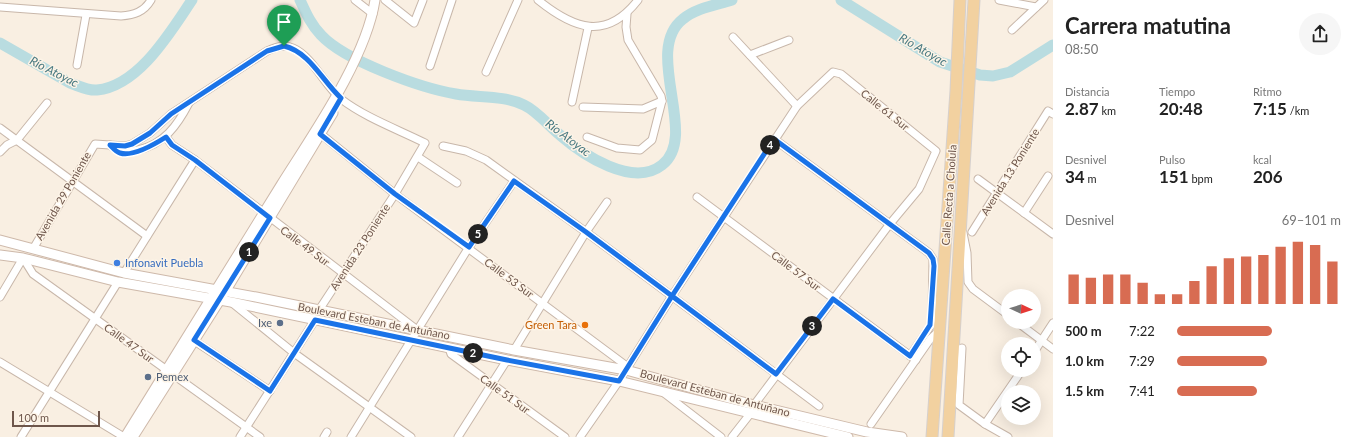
<!DOCTYPE html>
<html lang="es">
<meta charset="utf-8">
<style>
body{margin:0;font-family:Lato,sans-serif;background:#f6f6f6;color:#222;height:100vh;display:flex;flex-direction:column;font-size:15px;white-space:nowrap}
*{box-sizing:border-box;margin:0}
p{font-size:13px;color:#767676}
.icon{flex:none;width:22px;height:22px;fill:none;stroke:currentColor;stroke-width:2;stroke-linecap:round;stroke-linejoin:round}
.map{position:relative;flex:1;overflow:hidden}
.sheet{display:flex;flex-direction:column;background:#fff;width:300px}
.sheet>*{flex:none}
.needle{width:26px;rotate:94deg}
.tools{position:absolute;left:1001px;top:289px;display:grid;gap:8px}
.tools a{display:grid;place-items:center;width:40px;height:40px;border-radius:50%;background:#fff;box-shadow:0 4px 16px #0002;font-size:20px}
.scale{position:absolute;left:12px;bottom:10px;width:88px;box-sizing:border-box;padding-left:4px;border:2px solid #6e564b;border-top:0;font-size:11px;line-height:14px;white-space:nowrap;color:#6e564b;-webkit-text-stroke:3px #fdf4e7;paint-order:stroke}
.pin{position:absolute;display:grid;place-items:center;width:34px;height:34px;color:#fff;margin:-41px -17px;border-radius:50% 50% 50% 0;rotate:-45deg;box-shadow:0 0 4px #0007}
.pin .icon{rotate:45deg}
.km{position:absolute;width:20px;height:20px;margin:-10px;border-radius:50%;background:#222;color:#fff;font-size:11px;line-height:20px;text-align:center}
.round{display:grid;place-items:center;flex:none;width:42px;height:42px;border-radius:21px;background:#f6f6f6}
.head{display:flex;align-items:center;justify-content:space-between;height:68px;padding:0 12px}
h1{font-size:22px;font-weight:700;line-height:30px}
.figures{display:grid;grid-template-columns:repeat(3,1fr);gap:6px;height:68px;padding:4px 12px}
.figures div{display:grid;align-content:center}
.figures b{font-size:17px;font-weight:700}
.figures small{font-size:11px;font-weight:400}
.figures p{font-size:11px}
.chart{height:112px;padding:8px 12px}
.chart p{display:flex;justify-content:space-between}
.chart svg{width:100%;height:72px;margin-top:4px;stroke:#d86c52;stroke-width:6}
ul{padding:0 12px;list-style:none;font-size:13px}
li{display:grid;grid-template-columns:64px 48px 1fr;align-items:center;height:30px}
li i{height:10px;border-radius:5px;background:#d86c52}
main{display:flex;flex:1;min-height:0}
.map>svg:first-child{display:block}
</style>
<main>
<div class="map">
<svg width="1053" height="437" viewBox="0 0 1053 437">
<rect width="100%" height="100%" fill="#f9efe2"/>
<g fill="none" stroke-linecap="round" stroke-linejoin="round">
<g stroke="#b9dce0" stroke-width="11">
<path d="M300,0C306,13 311,25 321,35C345,61 421,88 456,94C478,98 503,95 524,105C537,111 549,126 560,135C583,155 633,188 662,165C700,136 642,51 683,19C696,8 716,5 732,0"/>
<path d="M841,0L940,62L980,75L993,76L1010,72L1053,45"/>
<path d="M0,43L70,83C79,86 88,91 97,90C139,86 171,31 192,0"/>
</g>
<defs>
<g id="minor">
<path d="M355,0L373,14"/>
<path d="M385,0L414,23L423,0"/>
<path d="M538,0C574,29 606,41 638,0"/>
<path d="M999,0L1036,7"/>
<path d="M0,7L121,16C134,15 144,12 151,0"/>
<path d="M1012,30L1044,0"/>
<path d="M733,37L797,106"/>
<path d="M750,55L789,40"/>
<path d="M77,65L86,15"/>
<path d="M430,66L452,0"/>
<path d="M486,72L518,0"/>
<path d="M572,102L588,28"/>
<path d="M583,107L643,109L662,101"/>
<path d="M0,128L147,236"/>
<path d="M317,131L395,194L628,367"/>
<path d="M166,137L172,145L195,160L416,329"/>
<path d="M587,137L617,148L640,150L652,140L662,101L661,96L628,40L626,27L627,14"/>
<path d="M774,139L929,253L933,259L932,316L931,325L910,356"/>
<path d="M110,145C120,154 125,153 138,150C164,144 177,126 189,103"/>
<path d="M443,146L466,151L486,160L586,232L819,406"/>
<path d="M0,152L7,145L17,140L47,103"/>
<path d="M418,157L457,183"/>
<path d="M978,179L1053,234"/>
<path d="M697,197L916,360"/>
<path d="M1024,213L1048,176"/>
<path d="M972,232L1048,111L1053,114"/>
<path d="M963,233L967,253L968,282L973,289L1008,315"/>
<path d="M33,249L95,144L125,146L132,144L150,133L171,114L267,51C275,47 284,44 293,48C312,56 325,86 341,99C366,118 397,129 425,143L395,194L319,310"/>
<path d="M23,258L33,274L260,437"/>
<path d="M124,273L195,160"/>
<path d="M0,297L23,258"/>
<path d="M231,302L294,353L411,437"/>
<path d="M1017,322L1053,349"/>
<path d="M190,338L270,391"/>
<path d="M449,348L451,354L565,437"/>
<path d="M962,348L959,405L985,424L1008,437"/>
<path d="M514,350L586,232L607,202"/>
<path d="M1034,352L1053,323"/>
<path d="M0,362L124,437"/>
<path d="M664,393L721,437"/>
<path d="M871,424L931,338L940,330"/>
<path d="M985,424L1022,370"/>
<path d="M21,437L118,282"/>
<path d="M240,437L315,320"/>
<path d="M324,437L327,432"/>
<path d="M351,437L469,247L514,181"/>
<path d="M458,437L507,360"/>
<path d="M580,437L619,381L672,296L797,106L833,72L841,74L936,151L919,189L889,225L754,405"/>
<path d="M732,437L750,414"/>
</g>
<g id="secondary">
<path d="M0,240L124,273L256,297L514,350L626,370L754,405L867,432L902,437"/>
<path d="M0,255L23,258L118,282L231,302L507,360L619,381L848,437"/>
<path d="M125,437C177,353 229,269 281,185C313,134 366,59 375,0"/>
<path d="M133,437L225,292L333,113"/>
</g>
<g id="primary">
<path d="M932,437L956,91L960,0"/>
<path d="M948,437L974,0"/>
</g>
</defs>
<use href="#minor" stroke="#c8b7aa" stroke-width="9"/>
<use href="#secondary" stroke="#ceb9aa" stroke-width="11"/>
<use href="#primary" stroke="#d6d0cd" stroke-width="13"/>
<use href="#minor" stroke="#fff" stroke-width="7"/>
<use href="#secondary" stroke="#fff" stroke-width="9"/>
<use href="#primary" stroke="#f2d1a0" stroke-width="11"/>
</g>
<g fill="none" stroke-linecap="round" stroke-linejoin="round">
<defs>
<path id="route" d="M284,46L267,51L171,114L150,133L132,144L125,146L110,145C113,148 116,152 120,153C133,157 155,144 166,137L172,145L195,160L270,218L194,340L270,391L315,320L507,360L619,381L672,296L776,374L833,299L910,356L930,325L934,266L933,259L929,253L774,139L672,296L586,232L514,181L469,247L395,194L320,134L341,98C323,82 310,52 284,46"/>
</defs>
<use href="#route" stroke="#fff" stroke-width="8"/>
<use href="#route" stroke="#1a73e8" stroke-width="5"/>
</g>
<circle fill="#3f7fe0" stroke="#fdf4e7" stroke-width="1.5" cx="117" cy="263" r="4"/>
<g fill="#5c6f8a" stroke="#fdf4e7" stroke-width="1.5">
<circle cx="280" cy="323" r="4"/>
<circle cx="148" cy="377" r="4"/>
</g>
<circle fill="#e8710a" stroke="#fdf4e7" stroke-width="1.5" cx="585" cy="325" r="4"/>
<g text-anchor="middle" stroke-width="3" stroke-linejoin="round" paint-order="stroke">
<g font-size="11" fill="#6e564b" stroke="#fdf4e7">
<text transform="translate(885 110) rotate(39)" y="4">Calle 61 Sur</text>
<text transform="translate(1010 172) rotate(-58)" y="4">Avenida 13 Poniente</text>
<text transform="translate(949 195) rotate(-86)" y="4">Calle Recta a Cholula</text>
<text transform="translate(63 196) rotate(-60)" y="4">Avenida 29 Poniente</text>
<text transform="translate(305 246) rotate(37)" y="4">Calle 49 Sur</text>
<text transform="translate(360 247) rotate(-57)" y="4">Avenida 23 Poniente</text>
<text transform="translate(796 271) rotate(37)" y="4">Calle 57 Sur</text>
<text transform="translate(509 278) rotate(37)" y="4">Calle 53 Sur</text>
<text transform="translate(374 321) rotate(11)" y="4">Boulevard Esteban de Antuñano</text>
<text transform="translate(129 343) rotate(36)" y="4">Calle 47 Sur</text>
<text transform="translate(715 393) rotate(15)" y="4">Boulevard Esteban de Antuñano</text>
<text transform="translate(505 394) rotate(36)" y="4">Calle 51 Sur</text>
</g>
<g font-size="11" fill="#366cbe" stroke="#fdf4e7" text-anchor="start">
<text x="125" y="267">Infonavit Puebla</text>
</g>
<g font-size="11" fill="#4e5e75" stroke="#fdf4e7" text-anchor="end">
<text x="272" y="327">Ixe</text>
<text x="156" y="381" text-anchor="start">Pemex</text>
</g>
<g font-size="11" fill="#c56008" stroke="#fdf4e7" text-anchor="end">
<text x="577" y="329">Green Tara</text>
</g>
<g font-size="12" font-style="italic" fill="#477880" stroke="#fdf4e7">
<text transform="translate(923 50) rotate(30)" y="4">Río Atoyac</text>
<text transform="translate(54 72) rotate(27)" y="4">Río Atoyac</text>
<text transform="translate(568 138) rotate(37)" y="4">Río Atoyac</text>
</g>
</g>
</svg>
<div class="tools">
<a><svg class="needle" viewBox="-14 -14 28 28"><path d="M0-13l5 13h-10z" fill="#e53935"/><path d="M0 13l5-13h-10z" fill="#767676"/></svg></a>
<a><svg class="icon" aria-label="locate" viewBox="0 0 24 24"><circle cx="12" cy="12" r="6"/><path d="M12 2v4M12 18v4M2 12h4M18 12h4"/></svg></a>
<a><svg class="icon" aria-label="layers" viewBox="0 0 24 24"><path d="M12 4l9 5-9 5-9-5zM3 14l9 5 9-5"/></svg></a>
</div>
<div class="scale">100 m</div>
<div class="pin" style="left:284px;top:46px;background:#1e9e55"><svg class="icon" aria-label="arrive" viewBox="0 0 24 24"><path d="M6 21V4h12l-3 4 3 4H6"/></svg></div>
<b class="km" style="left:249px;top:252px">1</b>
<b class="km" style="left:473px;top:353px">2</b>
<b class="km" style="left:812px;top:326px">3</b>
<b class="km" style="left:770px;top:145px">4</b>
<b class="km" style="left:478px;top:234px">5</b>
</div>
<section class="sheet">
<div class="head"><div><h1>Carrera matutina</h1><p>08:50</p></div><a class="round"><svg class="icon" aria-label="share" viewBox="0 0 24 24"><path d="M12 15V3M7 8l5-5 5 5M5 13v7h14v-7"/></svg></a></div>
<div class="figures">
<div><p>Distancia</p><b>2.87<small> km</small></b></div>
<div><p>Tiempo</p><b>20:48</b></div>
<div><p>Ritmo</p><b>7:15<small> /km</small></b></div>
</div>
<div class="figures">
<div><p>Desnivel</p><b>34<small> m</small></b></div>
<div><p>Pulso</p><b>151<small> bpm</small></b></div>
<div><p>kcal</p><b>206</b></div>
</div>
<div class="chart"><p><span>Desnivel</span>69–101 m</p>
<svg viewBox="0 0 160 44" preserveAspectRatio="none"><path d="M5 44V26M15 44V28M25 44V26M35 44V26M45 44V31M55 44V38M65 44V38M75 44V30M85 44V21M95 44V16M105 44V15M115 44V14M125 44V9M135 44V6M145 44V8M155 44V18"/></svg>
</div>
<ul>
<li><b>500 m</b>7:22<i style="width:58%"></i></li>
<li><b>1.0 km</b>7:29<i style="width:55%"></i></li>
<li><b>1.5 km</b>7:41<i style="width:49%"></i></li>
</ul>
</section>
</main>
